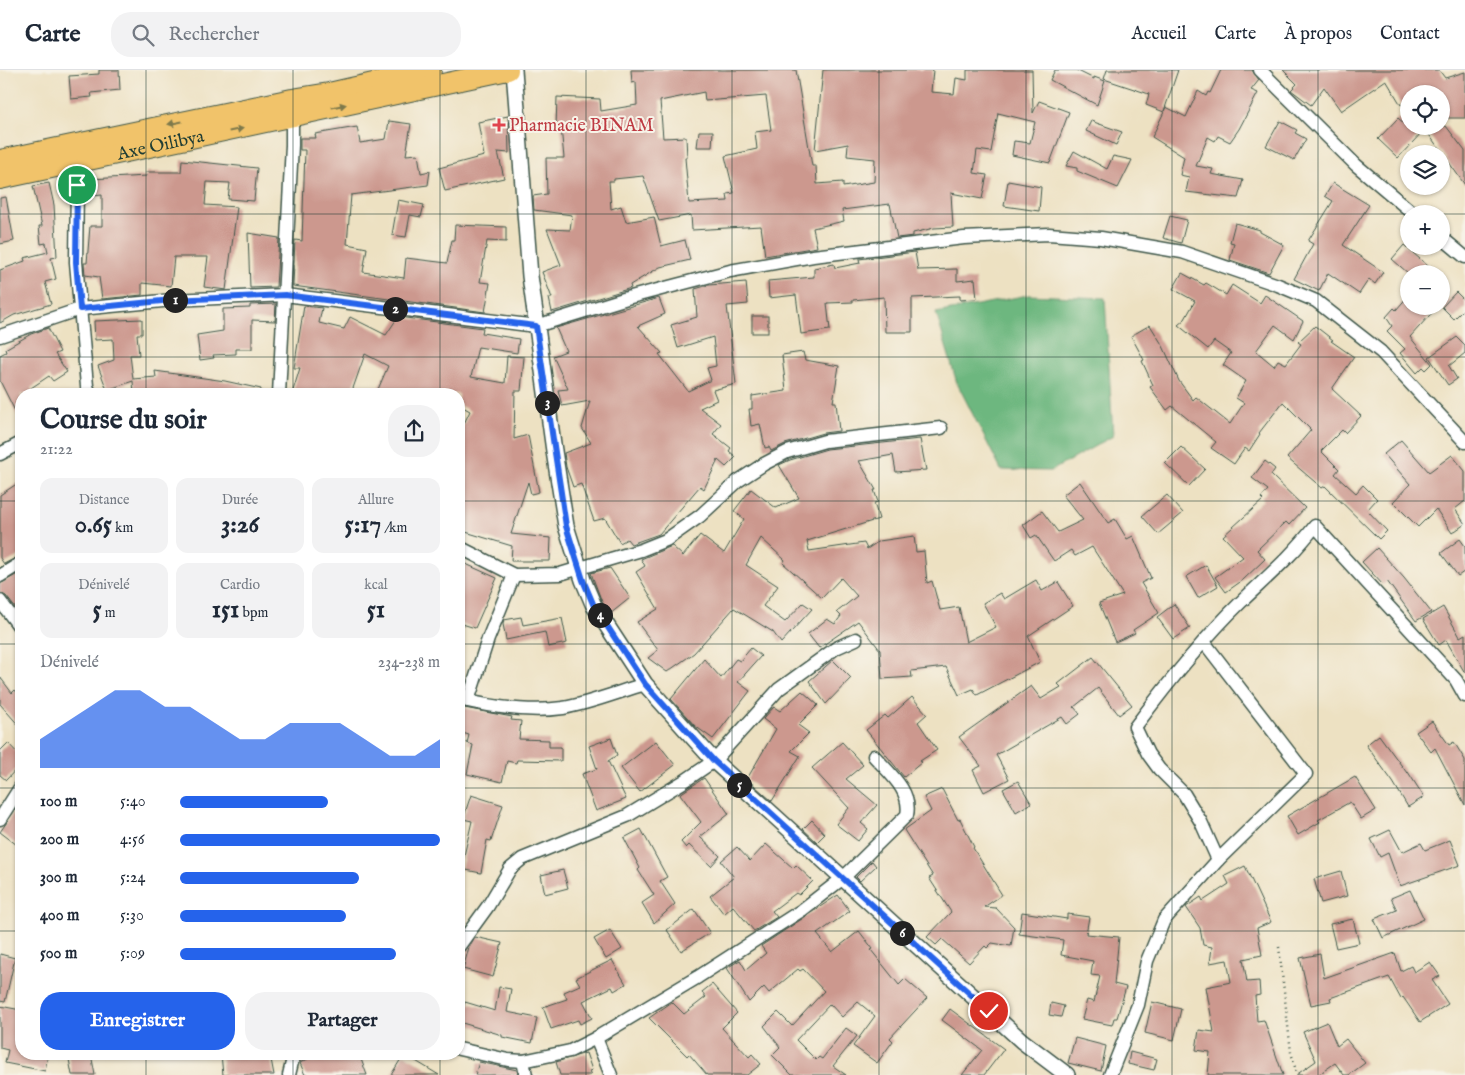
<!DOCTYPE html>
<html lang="fr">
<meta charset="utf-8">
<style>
body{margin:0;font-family:"IM FELL English",serif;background:#f2f2f3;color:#1f2937;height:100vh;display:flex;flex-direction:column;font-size:19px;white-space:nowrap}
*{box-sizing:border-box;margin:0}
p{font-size:16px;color:#747a83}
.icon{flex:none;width:28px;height:28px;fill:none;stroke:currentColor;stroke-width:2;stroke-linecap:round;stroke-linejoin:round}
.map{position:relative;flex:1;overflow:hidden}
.sheet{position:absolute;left:15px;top:318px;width:450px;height:672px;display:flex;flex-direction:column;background:#fff;border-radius:20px;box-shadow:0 1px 4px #0004}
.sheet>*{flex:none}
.tools{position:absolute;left:1400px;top:15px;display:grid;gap:10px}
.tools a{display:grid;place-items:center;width:50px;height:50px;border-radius:50%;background:#fff;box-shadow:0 1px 4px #0004;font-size:25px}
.pin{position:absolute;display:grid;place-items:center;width:42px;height:42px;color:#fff;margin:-21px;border:2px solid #fff;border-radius:50%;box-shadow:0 1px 5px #0007}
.km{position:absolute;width:25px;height:25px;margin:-12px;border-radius:50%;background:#222;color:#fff;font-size:14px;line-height:25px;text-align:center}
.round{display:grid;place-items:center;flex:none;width:52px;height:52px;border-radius:20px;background:#f2f2f3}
.overview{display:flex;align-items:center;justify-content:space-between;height:85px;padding:0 25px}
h1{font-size:28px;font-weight:800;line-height:38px}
.figures{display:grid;grid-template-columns:repeat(3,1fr);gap:8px;height:85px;padding:5px 25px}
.figures div{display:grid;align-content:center;border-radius:12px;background:#f2f2f3;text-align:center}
.figures b{font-size:25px;font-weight:800}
.figures small{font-size:14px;font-weight:400}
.figures p{font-size:14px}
.chart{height:140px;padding:10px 25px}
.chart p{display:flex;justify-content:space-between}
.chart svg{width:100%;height:90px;margin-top:5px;fill:#2563eb;opacity:.7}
.action{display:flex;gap:10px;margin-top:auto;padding:10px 25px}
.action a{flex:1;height:58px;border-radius:20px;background:#2563eb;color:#fff;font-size:20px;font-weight:800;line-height:58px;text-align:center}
.action a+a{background:#f2f2f3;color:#1f2937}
ul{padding:0 25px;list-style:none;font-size:16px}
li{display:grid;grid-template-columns:80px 60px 1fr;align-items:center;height:38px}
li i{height:12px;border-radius:6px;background:#2563eb}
header{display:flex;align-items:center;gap:30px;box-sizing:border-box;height:70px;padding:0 25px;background:#fff;border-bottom:1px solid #e0e1e3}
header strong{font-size:24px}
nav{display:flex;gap:28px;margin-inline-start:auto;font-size:18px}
.search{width:350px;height:45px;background:#f2f2f3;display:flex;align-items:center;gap:12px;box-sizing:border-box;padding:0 18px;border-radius:20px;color:#747a83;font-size:19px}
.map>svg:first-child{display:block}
</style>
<header>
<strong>Carte</strong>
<div class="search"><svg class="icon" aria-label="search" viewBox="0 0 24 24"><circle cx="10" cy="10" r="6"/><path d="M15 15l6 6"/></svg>Rechercher</div>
<nav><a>Accueil</a><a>Carte</a><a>À propos</a><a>Contact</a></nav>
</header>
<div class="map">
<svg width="1465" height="1005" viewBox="0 0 1465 1005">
<rect width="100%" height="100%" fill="#f7f3e8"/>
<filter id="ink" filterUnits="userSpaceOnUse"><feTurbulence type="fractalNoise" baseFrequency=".02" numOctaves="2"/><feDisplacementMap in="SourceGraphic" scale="10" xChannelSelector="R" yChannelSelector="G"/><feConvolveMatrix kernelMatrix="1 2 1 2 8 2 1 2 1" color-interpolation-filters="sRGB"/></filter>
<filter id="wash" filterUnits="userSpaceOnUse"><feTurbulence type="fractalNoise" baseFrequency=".0096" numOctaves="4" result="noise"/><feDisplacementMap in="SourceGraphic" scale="20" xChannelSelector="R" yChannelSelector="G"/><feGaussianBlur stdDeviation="1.12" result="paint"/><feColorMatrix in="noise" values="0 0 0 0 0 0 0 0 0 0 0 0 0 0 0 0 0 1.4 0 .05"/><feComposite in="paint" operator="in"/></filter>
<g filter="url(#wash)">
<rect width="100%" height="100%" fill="#ede1c2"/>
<path fill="#6db77f" stroke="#467a5a" d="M1028,225L1105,228L1113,366L1051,401L1001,400L957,313L936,243Z"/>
<g id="blocks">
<g fill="#cc988e" fill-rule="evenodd">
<path d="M99,0H119L120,20L91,23L92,27L71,29L69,6L99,4Z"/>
<path d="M631,0H796L812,96H816L817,114L843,112V117L874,112L875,89L847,86L848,74L815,80L823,0H933L931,22L954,24L956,8L967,10V0H1032L1033,43L1039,31L1069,42L1050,93L1012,85L1014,71L1030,73L1035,52L998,43L991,82L977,80L974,103L987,105L982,129L951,123L953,157L934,158L913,163V166L897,168L890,134L842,140L844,151L813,158L817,177L765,186L761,156L692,160L691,145L659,151L643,106L614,109V111H609L611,139L621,136L626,152L654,147L661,176L685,170L690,190L660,197L630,215L631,218L552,242L549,228H552L542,202L561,195L547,159L570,160L572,145L534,140L533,126L547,124L546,88H564L561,57H556L557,27L600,29L601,41L637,35L636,12L632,13ZM704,22L705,31L766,26L771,60L755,62L757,79L725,86L734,123L727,124L728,131L689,133L685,88H687L686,67L663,68L660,31Z"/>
<path d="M1055,0H1076L1094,9V7L1105,11L1097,35L1050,10Z"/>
<path d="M1107,0H1178L1164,41L1166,37L1186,47L1198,21L1206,26L1208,22L1210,23L1221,0H1252L1259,10L1251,20L1258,23L1239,59L1230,72L1218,66L1215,71L1208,67L1196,96L1213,99L1211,104L1243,110L1238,128L1186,122L1189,107L1180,105L1184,87L1152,67L1164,42L1146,35L1149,24L1104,9Z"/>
<path d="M1283,0H1439L1445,8L1465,2V48H1441V24H1409V30L1401,35L1386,10L1341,41L1324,17L1311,35L1291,20L1297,14Z"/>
<path d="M508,46L509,83L498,82L504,108L445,121L439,98L484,86L478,52Z"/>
<path d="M1398,48L1407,56H1446L1465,81V115L1425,59L1398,88L1378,69Z"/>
<path d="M389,51L411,54L406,85L418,84L421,103L430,101L428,115L351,125L347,174L367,178L363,202L404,208L406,188L447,193L452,170H454L455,155L506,157V172L487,171L480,212L490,213L485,242L293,216L295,170L302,171L305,80H300V68H316L315,64L357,57L360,73L386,69Z"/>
<path d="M1091,51L1122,62L1116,75L1086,61Z"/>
<path d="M1280,51L1297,60L1295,63L1306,69L1294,90L1266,76Z"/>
<path d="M699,61H713L712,77H697Z"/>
<path d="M1074,81L1107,99L1113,86L1132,90L1118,118L1077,101V98L1066,96Z"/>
<path d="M182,90L257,98L254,131L228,129L230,113L207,112L205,135L237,137L226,220L204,217L208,187H174L171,216L142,213V225L102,229L99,207L85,205L84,193H87L90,156H102V125L93,126L90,109L147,106L146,102H181Z"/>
<path d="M1008,111L1041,117L1039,141L1004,136Z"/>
<path d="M49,113L54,135L57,187L51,188L56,209L45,212L51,234L14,245L0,253V200L25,191L24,188L48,182L46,173L41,174L39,156H42L33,116Z"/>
<path d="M1333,113L1369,135L1343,175L1383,202L1375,214L1369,209L1359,224L1328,203L1319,221L1294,209L1313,174L1308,171L1333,131L1325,126Z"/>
<path d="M6,127L14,171L0,174V128Z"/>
<path d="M398,130L424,135L421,147L410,145L406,167L392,165Z"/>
<path d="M1170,146L1187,150L1181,173L1163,168Z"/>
<path d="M1235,153L1260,160V162L1284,175L1269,203L1230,190L1234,173L1230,172Z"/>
<path d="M248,163L279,168L276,217L250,218Z"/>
<path d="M1404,175L1437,204H1409L1392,189Z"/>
<path d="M915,182L918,200L957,199V211L975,209L977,229L960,230V226L912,228V262H885L884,227L853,230V232L827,233L830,260L801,264L796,225L769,228L768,211L814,207V198L834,194L835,198L860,193L859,189Z"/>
<path d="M1182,203L1204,215L1206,213L1226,225L1232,215L1260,233L1265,225L1303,251L1294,269L1275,255L1256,281L1274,296L1278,290L1286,294L1301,274L1298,272L1315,256L1333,270L1331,271L1354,287L1332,319L1361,346L1345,363L1342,360L1321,381L1339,399L1335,404L1356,423L1363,415L1377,429L1367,440L1387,461L1379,469L1325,416L1322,418L1287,388L1311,360L1283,332L1259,363L1260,364L1249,381L1245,378L1234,394L1211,378L1216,372L1172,336L1167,340L1150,317L1153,315L1142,291L1144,290L1131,266L1150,255L1163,276L1179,311L1193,330L1196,327L1230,354L1244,333L1236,328L1246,311L1223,295L1231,283L1214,271L1208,279L1178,255L1185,249L1195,231L1173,219Z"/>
<path d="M746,212L748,234L727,236L736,314L713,320L717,330L700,338L721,354L713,364L731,378L729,381L736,387L726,397L718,390L704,419L700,416L659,464L631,474L627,469L620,473L605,448L594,451L581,414L573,417L566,397L564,383L591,373L582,358L590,331L562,336L558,320L568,319L553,286L566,281L556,258L659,228L665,244L638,256L662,283L659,284L688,321L711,310L707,298L716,296L713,267L678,278L671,255L697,247L695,219L709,215Z"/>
<path d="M1456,222L1465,231V238L1454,249L1442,237Z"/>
<path d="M1409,225V236H1438L1410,267L1432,294L1426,300L1423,297L1417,303L1400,283L1405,279L1387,261L1392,256L1386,247L1394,238L1396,240Z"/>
<path d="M276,234L275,251L252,250V279H236V284L213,285L214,288L200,290L197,265L223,261V239L250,238V235Z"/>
<path d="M304,236L322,238L319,253L344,259L350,247L386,265L398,247L483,258L482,263L519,269L517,283L478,277L471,307L505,313L507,286L524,287L521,321H515L514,369L528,365L539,422L531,424L528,412L511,464L551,468L550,491H511L512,476L459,460V364L470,341L459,335V324H376L388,296L365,284L351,324H292L300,298H294Z"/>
<rect x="752" y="246" width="16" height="17"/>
<path d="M142,249V264H137L139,285H130L133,309L156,307L155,301L225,311L261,319L260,324H134L133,311L107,320L98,296L114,290L113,269L95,270L94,251Z"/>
<path d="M48,258L60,282L55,284L67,302L53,311L49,306L31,318L34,324H21V353L0,311V285L6,282L5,279L31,264Z"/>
<path d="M1457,267L1465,275V283L1449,296L1457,309L1448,315L1429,287Z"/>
<path d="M803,282L805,290L839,296L833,332H836L839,361L823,363L785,374L771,381L769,377L765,378L760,354L751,356L749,339H752V326L786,321L782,285Z"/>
<path d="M920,369L926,400L896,402L893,385L859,391L876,420H874L878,432L874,433L879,449L807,471L809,481L864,473L867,479L879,471L914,466L916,482L924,481L927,513L932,511L940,540L959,537L966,572L996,557L983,533L1000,523L1004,529L1036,510L1042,521L1058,512L1073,536L1028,566L1040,592L977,625L973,619L959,625L946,597L911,601L912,607L882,609L880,580L858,551L819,578L808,564L827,549L835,554L841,546L837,542L857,526L841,508L822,528L783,493L785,490L761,468L746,495L778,516L763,536L785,552L803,533L812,539L781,573L773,562L734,538L694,583L667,602L648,588L658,580L637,552L658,539L636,502L645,496L641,489L672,476L683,486L700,465L724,483L744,449L734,441L751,419L776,438L799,428L779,395L790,390L827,379Z"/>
<path d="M1401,370L1429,402L1452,385L1465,401V431L1455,439L1465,454L1452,463L1436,439L1418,457L1393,432L1410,414L1384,384Z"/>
<path d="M1181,377L1205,399L1189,416L1165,393Z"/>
<path d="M1265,391L1275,399L1271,405L1305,438L1289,455L1286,452L1257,480L1265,489L1243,510L1226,522L1215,507L1243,487L1223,466L1263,430L1261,428L1268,420L1252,408Z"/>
<path d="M21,411V485L4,494L0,488V425Z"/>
<path d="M1080,412L1108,453L1115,449L1127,469L1133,466L1151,508L1141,513L1159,543L1133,560L1135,563L1115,572L1099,533L1123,525L1092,477L1075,486L1071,480L1054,491L1036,465L1031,468L1023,455L1042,441L1058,462L1083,450L1063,425Z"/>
<path d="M1167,425L1183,443L1158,464L1142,446Z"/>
<path d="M1460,469L1465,476V501L1458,506L1441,483Z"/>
<path d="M1377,478L1404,508L1431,542L1416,551L1387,511L1383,515L1362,492Z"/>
<path d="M459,491L497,508L475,558L459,553Z"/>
<path d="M1206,495L1218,516L1198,528L1186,507Z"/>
<path d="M610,498L630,528L610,544L602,532L591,503Z"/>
<path d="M21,502V544H20L6,526L0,523V514Z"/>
<path d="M1174,534L1190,558L1173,569L1157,547Z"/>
<path d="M1443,537L1460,567L1465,564V603L1446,570L1439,575L1423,549Z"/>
<path d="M521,547L523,555L562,548L567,573L548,577L545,562L506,570L503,554L504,550Z"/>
<path d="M751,578L761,586L738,612L750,621L713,669L695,656L671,629L704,589L721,608L736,589L740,591Z"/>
<path d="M1093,587L1132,635L1119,645L1098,618L1074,637L1080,644L1067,654L1062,647L996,685L1009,709L984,722L973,700L981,696L959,667L1031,616L1041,629L1061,617L1058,614Z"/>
<path d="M833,590L851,608L826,634L809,611Z"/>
<path d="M0,607L12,623L15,620L21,627V658L0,634Z"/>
<path d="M802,621L818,635L798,655L809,663L791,681L800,686L772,731L747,709L776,659L763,649L774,637L780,641Z"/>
<path d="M912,627L927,644L918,652L937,680L920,691L922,692L904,707L866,660L885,645L888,648Z"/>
<path d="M459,637L512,647L511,650L521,651L519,669L549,670V677H561V691L517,690L516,693L507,691L502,712L467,704L473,675L467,673L469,665L459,662Z"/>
<path d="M1432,651L1449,675L1454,672L1465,690V735L1435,678L1431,682L1416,662Z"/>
<path d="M1379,665L1407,703L1408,702L1424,727L1408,737L1393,712L1366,675Z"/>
<path d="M611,668L617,685L608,691L626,729L596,741L582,704L597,699L589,676Z"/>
<path d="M656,671L675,695L640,722L621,698Z"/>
<path d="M842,672L863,695L846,709L877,735L861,753L868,759L858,771L836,754L849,738L812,698Z"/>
<path d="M8,673L21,687V694L6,710L0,705V681Z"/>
<path d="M1355,707L1376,740L1361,749L1350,732L1318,750L1320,752L1298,765L1287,746Z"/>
<path d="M704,708L729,744L700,767L720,786L711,796L689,775L686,778L681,772L701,752L680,724Z"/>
<path d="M1018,711L1031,733L1016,742L1003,719Z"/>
<path d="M942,719L958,750L960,749L974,777L973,778L1002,825L984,837L996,838L1014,857L1011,876L992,873L987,878L985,876L969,893L942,869L936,875L927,867L951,842L929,808L933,806L904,760L931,741L924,727Z"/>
<path d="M471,725L503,735L491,771L487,770L481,803L461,799L472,751L463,749Z"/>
<path d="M21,732V778L0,762Z"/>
<path d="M812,750L825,764L817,772L803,759Z"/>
<path d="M641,759L667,807L660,811L675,834L654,853L642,833L654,825L638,800L640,798L624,768Z"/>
<path d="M1390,760L1402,782L1421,773L1425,780L1450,770L1460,795L1400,816L1388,783L1380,787L1371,769Z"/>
<path d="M766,774L793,798L796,795L813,811L799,825L796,823L772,841L777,847L754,861L733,836L724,844L710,826L734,807L721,791L737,777L750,791Z"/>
<path d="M872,791L876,796L860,811L856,807Z"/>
<path d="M1245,796L1271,852L1257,858L1262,885L1243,889L1247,912L1259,911L1260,925L1255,926L1257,951L1264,950L1283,1005H1208L1210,982L1196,980L1199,960L1214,962L1206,917L1231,912L1227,890L1210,893L1212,877L1203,875L1200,858L1186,837L1201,827L1203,831L1229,814L1225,806Z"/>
<path d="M563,800L568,818L545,824L541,805Z"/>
<path d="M1341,801L1347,826L1321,833L1314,809Z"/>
<path d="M1410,820L1424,849L1383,868L1374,849L1397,840L1391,828Z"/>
<path d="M838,825L850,841L817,864L832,882L859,861L873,879L871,880L899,915L905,909L927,928L890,968L893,971L877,993L853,976L875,946L858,932L842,947L830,934L796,970L816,990L819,987L822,989L846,958L857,966L833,996L846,1005H792L772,985L780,977L764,956L778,942L792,956L824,921L803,899L800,901L798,899L769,923L764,917L749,932L727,898L740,890L746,900L766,883L761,876Z"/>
<path d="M694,839L710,863L681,881L667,860Z"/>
<path d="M1022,842L1067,849V844L1089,847L1086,864L1119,867L1114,914L1126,917L1117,948H1114L1112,955L1082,949L1087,930L1094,932L1100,906L1091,905L1093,891L1061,885L1063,870L1019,864Z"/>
<path d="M1353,849L1359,873L1336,878L1330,854Z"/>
<path d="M610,860L622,879L606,889L594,869Z"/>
<path d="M475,867L502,873L493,907L463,899L469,877Z"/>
<path d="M1395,883L1401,901L1411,896L1414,902L1430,892L1440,906L1432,910L1448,934L1420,952L1403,927L1401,929L1389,907L1330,928L1331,931L1311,935L1300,888L1320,884L1324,908Z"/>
<path d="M0,884L15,888L5,932L0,931Z"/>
<path d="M612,890L626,914L614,921L612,917L583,931L592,948L580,954L578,950L551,959L543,937L567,929L564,922L580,915L576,908Z"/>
<path d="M712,914L737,943L722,958L749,987L752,984L761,994L747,1005H707L689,984L687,986L649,948L672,932L684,944L706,927L702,922Z"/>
<path d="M499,917L511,919L507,942L537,948L532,973L502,967V965L459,952L465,932L495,941Z"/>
<path d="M1152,932L1181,939L1174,970L1145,963Z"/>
<path d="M1051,933L1064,936L1061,947L1049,945Z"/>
<path d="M0,936L21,940V984H48L45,1001L5,993L8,980L0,978Z"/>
<path d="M950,939L1004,979L984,1005H962L982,980L942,950Z"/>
<path d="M1327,952L1337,976L1346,969L1365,993L1349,1005H1344L1335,993L1318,1005H1296L1316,991L1303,962Z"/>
<path d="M1075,968L1106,976L1101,1001L1068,993Z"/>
<path d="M1130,982L1157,989L1154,1000L1128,994Z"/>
<path d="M586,983L592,1000L589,1001L591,1005H560L556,992Z"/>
<path d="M68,984H91L95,1005H72Z"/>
<path d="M221,984H270L274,1005H223Z"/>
<path d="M317,984H359L367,1005H305L300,993Z"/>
<path d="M404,984L439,1005H391Z"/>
<path d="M479,992L517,1000L518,1005H475Z"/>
</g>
</g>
</g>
<g filter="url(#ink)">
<use href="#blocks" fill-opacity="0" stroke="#3e5649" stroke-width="1"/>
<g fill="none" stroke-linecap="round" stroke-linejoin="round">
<defs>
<g id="minor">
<path d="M1260,0L1356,95L1414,144"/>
<path d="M80,85L77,115L76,192L87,316L90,324"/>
<path d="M1441,167L1465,187"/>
<path d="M0,266L80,239L173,230L285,225L536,256L627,228L730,201L813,186L964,168L1049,164L1101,168L1182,182L1278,215L1316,231L1381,282L1465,372"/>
<path d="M279,324L292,75V39"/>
<path d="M0,384L21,373"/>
<path d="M459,477L514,505L560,504L641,480L666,470L700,446L738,411L764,394L787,382L825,371L941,358"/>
<path d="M0,506L21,493"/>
<path d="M0,531L21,559"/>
<path d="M459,629C492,637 529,643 563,638C591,633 618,622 645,614"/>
<path d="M468,631L488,569L514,505"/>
<path d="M0,749L21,716"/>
<path d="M1218,790L1201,752L1184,724L1159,699L1148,684L1135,657C1167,614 1202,570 1241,532C1267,507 1293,485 1315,456L1456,610L1465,626"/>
<path d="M459,876L488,836L510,799L522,789L627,746L683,712L714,691L779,619L836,578L856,569"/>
<path d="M596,968L611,1005"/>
<path d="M459,979L508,990L523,991L570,981L596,968L698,907L802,840L843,808L907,745C912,721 889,703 874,686"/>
<path d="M523,991L526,1005"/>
<path d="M289,1005L293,988L298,984"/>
<path d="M1110,1005L1138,935L1147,891L1164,850L1218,790L1306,704L1204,572"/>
</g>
<path id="tertiary" d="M514,0L530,206L554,381L566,456L583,510L594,536L645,614L714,691L1022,971L1067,1005"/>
<g id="trunk">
<path d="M0,90L292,29L329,23L431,0"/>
<path id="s1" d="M0,109L508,0"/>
</g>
</defs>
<use href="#minor" stroke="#3e5649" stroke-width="15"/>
<use href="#tertiary" stroke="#3e5649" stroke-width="18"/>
<use href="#trunk" stroke="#3e5649" stroke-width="22"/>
<path stroke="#3e5649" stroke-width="2.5" stroke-dasharray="1 4" stroke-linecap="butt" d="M1279,877L1291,982L1297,1005"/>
<use href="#minor" stroke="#fff" stroke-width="12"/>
<use href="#tertiary" stroke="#fff" stroke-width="15"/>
<use href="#trunk" stroke="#f1c36a" stroke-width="20"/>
</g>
<defs><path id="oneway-solid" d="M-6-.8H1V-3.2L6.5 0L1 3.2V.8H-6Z" transform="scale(1.25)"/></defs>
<g fill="#7d794c">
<use href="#oneway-solid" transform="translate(339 36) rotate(-12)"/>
<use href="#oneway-solid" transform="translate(175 53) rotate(169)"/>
<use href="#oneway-solid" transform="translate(236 60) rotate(-12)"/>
</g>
</g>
<g fill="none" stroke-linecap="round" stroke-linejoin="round" filter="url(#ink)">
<defs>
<path id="route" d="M77,115L76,192L80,239L172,230L285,225L536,256L566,456L583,510L594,536L645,614L714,691L989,941"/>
</defs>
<use href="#route" stroke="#fff" stroke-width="10"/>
<use href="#route" stroke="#2563eb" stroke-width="6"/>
</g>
<path fill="none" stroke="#1f3d34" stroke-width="1" stroke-opacity="0.55" d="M146,0V324M293,0V324M440,0V324M586,0V1005M732,0V1005M879,0V1005M1026,0V1005M1172,0V1005M1318,0V1005M0,144H1465M0,287H1465M0,431H21M459,431H1465M0,574H21M459,574H1465M0,718H21M459,718H1465M0,861H21M459,861H1465M146,984V1005M293,984V1005M440,984V1005"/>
<path fill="#e0444e" stroke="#f7f3e8" stroke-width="2" d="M496.5 47.5h5v5h5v5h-5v5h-5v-5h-5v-5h5z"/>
<g text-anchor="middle" stroke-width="4" stroke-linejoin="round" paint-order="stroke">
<g font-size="18" fill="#be3a42" stroke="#f7f3e8" text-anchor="start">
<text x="509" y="61">Pharmacie BINAM</text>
</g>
<g font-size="18" fill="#1f3d34" stroke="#f7f3e8">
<text dy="6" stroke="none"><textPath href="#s1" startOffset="164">Axe Oilibya</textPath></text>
</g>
</g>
</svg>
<div class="tools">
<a><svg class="icon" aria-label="locate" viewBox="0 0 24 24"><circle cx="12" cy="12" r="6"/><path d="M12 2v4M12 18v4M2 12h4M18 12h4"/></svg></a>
<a><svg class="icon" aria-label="layers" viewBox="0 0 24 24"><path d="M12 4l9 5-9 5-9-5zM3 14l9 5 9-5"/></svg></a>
<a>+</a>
<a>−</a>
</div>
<div class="pin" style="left:77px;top:115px;background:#1e9e55"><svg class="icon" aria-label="arrive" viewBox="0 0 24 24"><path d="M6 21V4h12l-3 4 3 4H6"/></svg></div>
<div class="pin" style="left:989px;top:941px;background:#d93025"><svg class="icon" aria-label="check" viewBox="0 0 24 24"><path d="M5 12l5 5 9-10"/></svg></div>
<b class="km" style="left:175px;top:230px">1</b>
<b class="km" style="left:395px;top:239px">2</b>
<b class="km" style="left:547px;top:333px">3</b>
<b class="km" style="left:600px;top:545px">4</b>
<b class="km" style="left:739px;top:715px">5</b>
<b class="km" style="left:902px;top:863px">6</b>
<section class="sheet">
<div class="overview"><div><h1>Course du soir</h1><p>21:22</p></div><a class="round"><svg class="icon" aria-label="share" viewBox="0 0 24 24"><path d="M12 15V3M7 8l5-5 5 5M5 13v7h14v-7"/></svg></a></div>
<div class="figures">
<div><p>Distance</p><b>0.65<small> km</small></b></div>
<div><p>Durée</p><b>3:26</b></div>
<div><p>Allure</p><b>5:17<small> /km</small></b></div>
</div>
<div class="figures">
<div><p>Dénivelé</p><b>5<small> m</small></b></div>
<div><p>Cardio</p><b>151<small> bpm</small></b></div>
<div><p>kcal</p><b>51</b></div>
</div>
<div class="chart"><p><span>Dénivelé</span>234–238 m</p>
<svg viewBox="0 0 160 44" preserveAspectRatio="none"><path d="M0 44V30L10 22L20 14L30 6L40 6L50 14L60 14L70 22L80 30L90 30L100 22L110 22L120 22L130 30L140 38L150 38L160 30V44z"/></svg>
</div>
<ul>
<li><b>100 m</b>5:40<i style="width:57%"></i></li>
<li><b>200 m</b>4:56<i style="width:100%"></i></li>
<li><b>300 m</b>5:24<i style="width:69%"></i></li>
<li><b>400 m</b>5:30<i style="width:64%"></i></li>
<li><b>500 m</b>5:09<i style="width:83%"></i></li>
</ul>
<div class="action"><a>Enregistrer</a><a>Partager</a></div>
</section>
</div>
